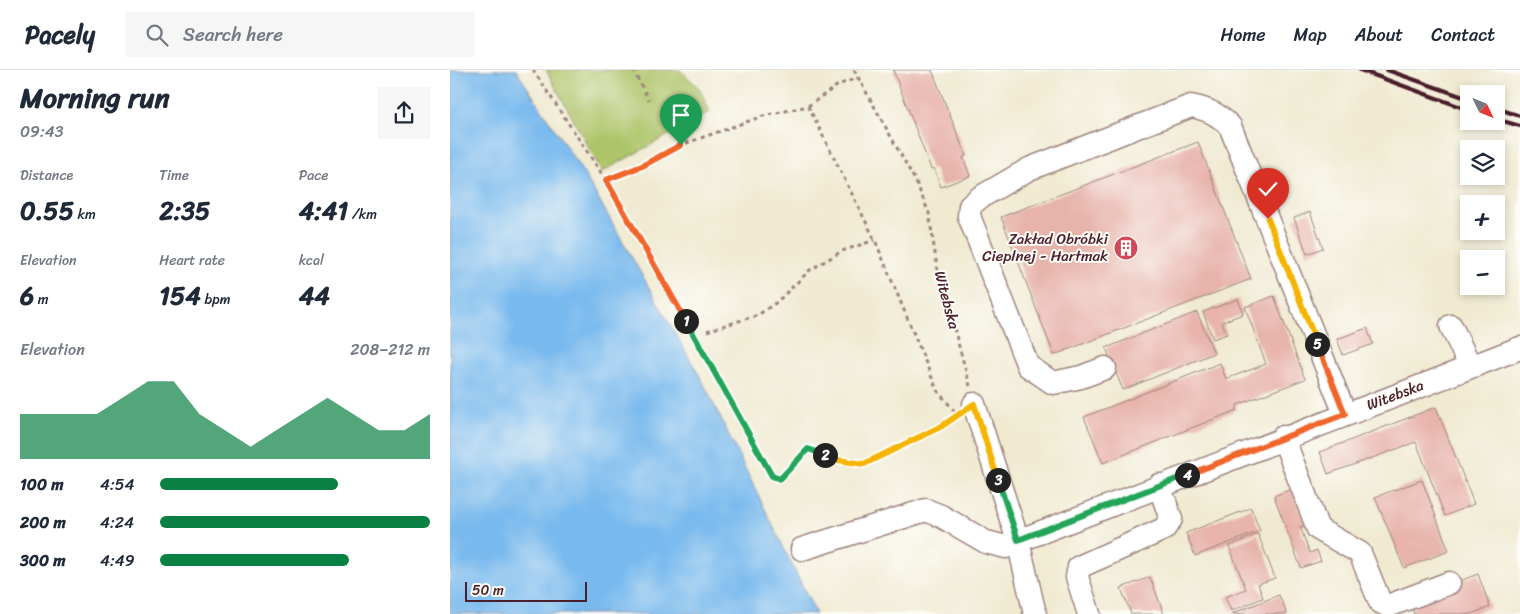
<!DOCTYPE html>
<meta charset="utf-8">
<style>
body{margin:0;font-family:Sriracha,sans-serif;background:#f6f6f7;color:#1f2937;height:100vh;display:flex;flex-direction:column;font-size:19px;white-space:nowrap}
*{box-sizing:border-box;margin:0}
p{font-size:16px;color:#747a83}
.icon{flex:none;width:28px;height:28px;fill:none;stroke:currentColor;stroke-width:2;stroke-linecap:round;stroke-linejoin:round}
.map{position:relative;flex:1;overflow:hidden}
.side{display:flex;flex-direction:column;background:#fff;width:450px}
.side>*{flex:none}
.needle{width:32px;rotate:133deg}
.tools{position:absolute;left:1010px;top:15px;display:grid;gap:10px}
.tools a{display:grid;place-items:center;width:45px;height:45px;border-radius:0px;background:#fff;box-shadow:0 2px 8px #0003;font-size:25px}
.scale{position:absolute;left:15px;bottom:12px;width:122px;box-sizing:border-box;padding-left:5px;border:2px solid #4a1f2b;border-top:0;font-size:14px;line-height:18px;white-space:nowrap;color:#4a1f2b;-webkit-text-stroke:4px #fdfcf7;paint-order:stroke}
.pin{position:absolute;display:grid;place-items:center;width:42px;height:42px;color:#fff;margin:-51px -21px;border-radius:50% 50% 50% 0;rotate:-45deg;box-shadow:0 0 5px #0007}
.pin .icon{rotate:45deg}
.km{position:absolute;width:25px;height:25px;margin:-12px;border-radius:50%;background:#222;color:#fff;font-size:14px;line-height:25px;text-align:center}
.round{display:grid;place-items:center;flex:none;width:52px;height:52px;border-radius:0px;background:#f6f6f7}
.summary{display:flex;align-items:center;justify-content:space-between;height:85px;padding:0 20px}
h1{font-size:28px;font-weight:700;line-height:38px}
.figures{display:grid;grid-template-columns:repeat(3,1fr);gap:8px;height:85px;padding:5px 20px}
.figures div{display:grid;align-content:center}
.figures b{font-size:25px;font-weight:700}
.figures small{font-size:14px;font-weight:400}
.figures p{font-size:14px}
.chart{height:140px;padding:10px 20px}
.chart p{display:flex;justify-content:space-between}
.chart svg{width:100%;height:90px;margin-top:5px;fill:#0b8043;opacity:.7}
ul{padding:0 20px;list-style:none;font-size:16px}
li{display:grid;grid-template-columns:80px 60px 1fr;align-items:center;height:38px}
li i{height:12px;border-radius:6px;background:#0b8043}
header{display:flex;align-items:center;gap:30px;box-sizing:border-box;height:70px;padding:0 25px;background:#fff;border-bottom:1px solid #e0e1e3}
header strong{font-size:24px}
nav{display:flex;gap:28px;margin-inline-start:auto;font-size:18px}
.search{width:350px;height:45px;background:#f6f6f7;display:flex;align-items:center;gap:12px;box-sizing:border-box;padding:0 18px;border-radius:0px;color:#747a83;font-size:19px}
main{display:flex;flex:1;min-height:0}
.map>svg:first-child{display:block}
</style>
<header>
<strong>Pacely</strong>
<div class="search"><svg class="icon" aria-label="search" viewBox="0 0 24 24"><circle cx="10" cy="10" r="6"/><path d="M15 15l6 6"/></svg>Search here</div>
<nav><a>Home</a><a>Map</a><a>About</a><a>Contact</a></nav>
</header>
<main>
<section class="side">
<div class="summary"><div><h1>Morning run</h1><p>09:43</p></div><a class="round"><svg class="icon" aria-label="share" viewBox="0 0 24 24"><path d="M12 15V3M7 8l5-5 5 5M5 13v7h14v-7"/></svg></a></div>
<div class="figures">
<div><p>Distance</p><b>0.55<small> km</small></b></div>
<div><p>Time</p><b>2:35</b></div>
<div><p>Pace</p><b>4:41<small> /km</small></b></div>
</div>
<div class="figures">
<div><p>Elevation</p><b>6<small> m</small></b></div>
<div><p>Heart rate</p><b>154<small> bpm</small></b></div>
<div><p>kcal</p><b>44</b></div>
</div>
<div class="chart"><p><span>Elevation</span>208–212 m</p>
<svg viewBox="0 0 160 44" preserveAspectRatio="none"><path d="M0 44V22L10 22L20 22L30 22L40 14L50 6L60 6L70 22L80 30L90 38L100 30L110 22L120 14L130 22L140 30L150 30L160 22V44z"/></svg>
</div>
<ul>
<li><b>100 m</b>4:54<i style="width:66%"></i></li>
<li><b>200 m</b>4:24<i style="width:100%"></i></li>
<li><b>300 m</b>4:49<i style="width:70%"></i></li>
</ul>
</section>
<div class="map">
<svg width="1070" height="544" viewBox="0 0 1070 544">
<rect width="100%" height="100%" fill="#fdfcf7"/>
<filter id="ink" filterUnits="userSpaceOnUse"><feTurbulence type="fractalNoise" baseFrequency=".02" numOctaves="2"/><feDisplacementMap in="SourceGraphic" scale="10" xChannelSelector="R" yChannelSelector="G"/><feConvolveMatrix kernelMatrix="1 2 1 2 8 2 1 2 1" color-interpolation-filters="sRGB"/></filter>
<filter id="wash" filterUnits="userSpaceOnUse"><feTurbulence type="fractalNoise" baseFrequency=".0096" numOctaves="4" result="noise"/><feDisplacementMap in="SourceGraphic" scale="20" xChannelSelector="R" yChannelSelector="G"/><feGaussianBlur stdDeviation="1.12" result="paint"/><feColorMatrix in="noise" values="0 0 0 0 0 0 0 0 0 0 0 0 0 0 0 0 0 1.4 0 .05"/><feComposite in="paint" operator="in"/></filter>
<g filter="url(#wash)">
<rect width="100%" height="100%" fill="#f0ead1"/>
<path fill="#aec469" stroke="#7c724a" d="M96,0H230L250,19L260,42L152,102Z"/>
<path fill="#79baee" stroke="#626c8c" d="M0,0H66L136,107L253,312L366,544H0Z"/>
<g id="blocks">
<g fill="#e7b3aa">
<path d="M443,0H482L516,86L513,87L520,106L491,117L484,98L481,99Z"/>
<path d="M748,72L801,209L604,285L551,147Z"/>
<path d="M860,142L873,178L857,184L844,148Z"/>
<path d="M824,226L855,309L787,335V340L653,393L634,347L770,293L776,309L816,294L795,237Z"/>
<path d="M788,229L793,244L772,252L777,264L763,269L753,242Z"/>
<path d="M747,242L764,283L673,320L656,278Z"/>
<path d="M917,258L923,274L893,285L887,269Z"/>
<path d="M986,337L1024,434L995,446L966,372L878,404L870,382Z"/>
<path d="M972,410L999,481L954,498L925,427Z"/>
<path d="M842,419L856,455L850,457L860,483L867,480L871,491L851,498L824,426Z"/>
<path d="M801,438L810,461L745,486L736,463Z"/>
<path d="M808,464L825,508L808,514L813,528L781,541L775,527L796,519L779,476Z"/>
<path d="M1028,504L1040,537L1021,544H964L959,530Z"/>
<path d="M700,507L714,544H681L671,518Z"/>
<path d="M829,525L837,544H781Z"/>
</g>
</g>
</g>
<g filter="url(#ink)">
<use href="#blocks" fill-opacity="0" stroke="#9d847e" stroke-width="1"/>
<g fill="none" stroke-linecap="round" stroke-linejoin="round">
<defs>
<g id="minor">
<path d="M1001,256L1020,296"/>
<path d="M655,298L631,307L603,313L578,296L519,146L520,136L529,128L579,99L741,36C757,39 768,44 780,56L895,344"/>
<path d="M833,367L868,459L910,483L930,532L938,536L999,513"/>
<path d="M352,479L476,440L491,446L536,472L556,477L568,471L524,334"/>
<path d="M585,544L568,471L1070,278"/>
<path d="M639,544L627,507L629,497L714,459L721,449L709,415"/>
</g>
</defs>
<use href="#minor" stroke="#9d847e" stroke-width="25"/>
<g stroke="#9d847e" stroke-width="3" stroke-dasharray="4 4" stroke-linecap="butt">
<path d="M83,0L156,110L322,406L329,409L358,379L388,390L414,394L492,356L508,345"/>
<path d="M183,0L199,30"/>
<path d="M404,0L466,112L479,143L487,197L520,316"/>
<path d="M358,36L425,170L487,320L506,343"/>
<path d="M156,110L192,96L231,75L313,46L358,36L388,15L407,8"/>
<path d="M257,261L308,245L327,232L360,200L392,181L425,170"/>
</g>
<use href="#minor" stroke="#fff" stroke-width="22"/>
<g stroke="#4a1f2b" stroke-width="4">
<path d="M910,0L1019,40"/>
<path d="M937,0L1019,29"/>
<path d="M1046,38L1070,46"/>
<path d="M1046,49L1070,56"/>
</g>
</g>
</g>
<g fill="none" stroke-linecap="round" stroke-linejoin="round" filter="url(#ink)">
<defs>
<path id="split-1" d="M231,75L192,96L156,110L236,251"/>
<path id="split-2" d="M236,251L322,406L330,409L358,379L375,385"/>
<path id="split-3" d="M375,385L388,390L414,394L492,356L524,334L548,410"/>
<path id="split-4" d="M548,410L568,470L737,405"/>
<path id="split-5" d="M737,405L895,344L867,274"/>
<path id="split-6" d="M818,149L867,274"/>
</defs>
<use href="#split-1" stroke="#fff" stroke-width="10"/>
<use href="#split-2" stroke="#fff" stroke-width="10"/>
<use href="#split-3" stroke="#fff" stroke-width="10"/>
<use href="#split-4" stroke="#fff" stroke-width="10"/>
<use href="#split-5" stroke="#fff" stroke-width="10"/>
<use href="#split-6" stroke="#fff" stroke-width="10"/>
<use href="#split-1" stroke="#f0652b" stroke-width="6"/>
<use href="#split-2" stroke="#22a559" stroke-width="6"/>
<use href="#split-3" stroke="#f5b400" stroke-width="6"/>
<use href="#split-4" stroke="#22a559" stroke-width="6"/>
<use href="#split-5" stroke="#f0652b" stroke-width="6"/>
<use href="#split-6" stroke="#f5b400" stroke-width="6"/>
</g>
<defs>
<symbol id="building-disc" viewBox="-11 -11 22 22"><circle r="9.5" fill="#d1495b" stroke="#fdfcf7"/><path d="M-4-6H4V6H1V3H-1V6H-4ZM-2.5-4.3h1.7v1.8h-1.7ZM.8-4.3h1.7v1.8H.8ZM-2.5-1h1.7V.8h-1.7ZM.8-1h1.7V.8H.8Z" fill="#fff"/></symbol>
</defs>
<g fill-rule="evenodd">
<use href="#building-disc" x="662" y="164" width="28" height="28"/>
</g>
<g text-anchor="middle" stroke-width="4" stroke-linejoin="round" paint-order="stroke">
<g font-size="15" fill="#4a1f2b" stroke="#fdfcf7" text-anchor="end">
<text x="658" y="174">Zakład Obróbki<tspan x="658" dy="17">Cieplnej - Hartmak</tspan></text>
</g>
<g font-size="15" fill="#4a1f2b" stroke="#fdfcf7">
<text transform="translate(497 230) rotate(75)" y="5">Witebska</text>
<text transform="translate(945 325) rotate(-21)" y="5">Witebska</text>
</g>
</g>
</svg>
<div class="tools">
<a><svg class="needle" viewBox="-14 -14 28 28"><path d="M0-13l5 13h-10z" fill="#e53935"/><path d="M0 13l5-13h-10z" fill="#747a83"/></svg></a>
<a><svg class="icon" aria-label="layers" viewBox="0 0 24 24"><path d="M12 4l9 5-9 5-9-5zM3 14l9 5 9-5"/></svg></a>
<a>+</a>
<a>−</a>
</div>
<div class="scale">50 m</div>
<div class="pin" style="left:231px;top:75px;background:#1e9e55"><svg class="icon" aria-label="arrive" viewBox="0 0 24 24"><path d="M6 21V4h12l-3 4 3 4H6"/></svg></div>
<div class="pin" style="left:818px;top:149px;background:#d93025"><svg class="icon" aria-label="check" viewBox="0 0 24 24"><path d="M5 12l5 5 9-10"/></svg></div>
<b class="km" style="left:236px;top:251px">1</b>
<b class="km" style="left:375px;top:385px">2</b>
<b class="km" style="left:548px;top:410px">3</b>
<b class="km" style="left:737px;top:405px">4</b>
<b class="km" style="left:867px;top:274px">5</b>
</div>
</main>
